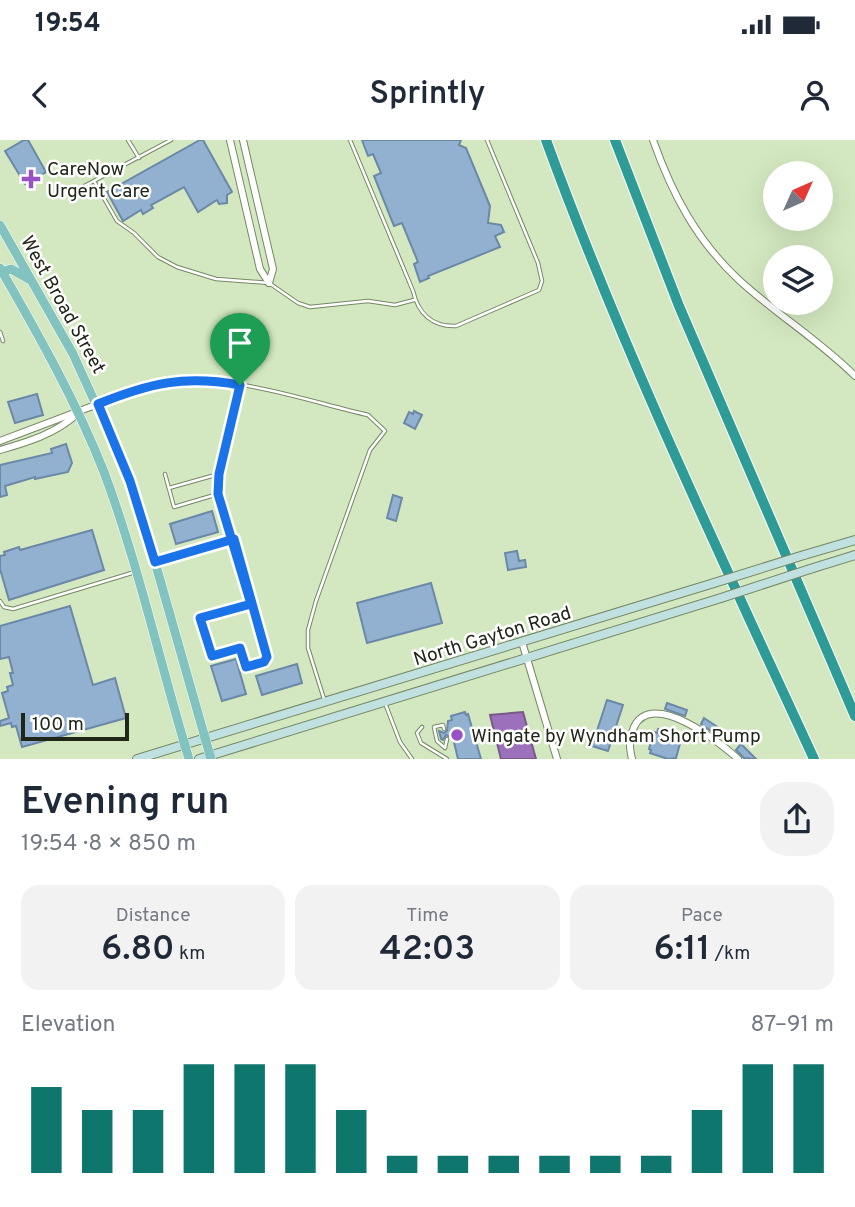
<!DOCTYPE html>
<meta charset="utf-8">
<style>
body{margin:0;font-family:Overpass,sans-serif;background:#f2f2f3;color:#1f2937;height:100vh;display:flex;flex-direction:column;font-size:26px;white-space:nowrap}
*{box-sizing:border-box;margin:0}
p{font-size:23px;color:#747a83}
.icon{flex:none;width:38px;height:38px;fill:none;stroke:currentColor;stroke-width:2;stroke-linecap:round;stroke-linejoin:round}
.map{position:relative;height:619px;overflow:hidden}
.sheet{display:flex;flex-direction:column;background:#fff;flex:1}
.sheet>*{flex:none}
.needle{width:46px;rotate:45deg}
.fabs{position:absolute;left:763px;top:21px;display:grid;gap:14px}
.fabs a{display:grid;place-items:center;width:70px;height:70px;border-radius:50%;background:#fff;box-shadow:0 7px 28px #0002;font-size:35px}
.scale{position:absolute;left:21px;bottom:18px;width:108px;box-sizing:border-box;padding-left:7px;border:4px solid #202719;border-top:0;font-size:19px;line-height:24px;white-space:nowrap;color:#202719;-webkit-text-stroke:5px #fff;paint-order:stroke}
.pin{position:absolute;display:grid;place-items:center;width:60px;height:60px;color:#fff;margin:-72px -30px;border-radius:50% 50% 50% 0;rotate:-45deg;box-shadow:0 0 7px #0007}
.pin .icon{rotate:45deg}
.round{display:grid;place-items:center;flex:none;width:74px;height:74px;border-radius:28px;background:#f2f2f3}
.headline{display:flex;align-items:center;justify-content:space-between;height:119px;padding:0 21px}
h1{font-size:38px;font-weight:600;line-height:52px}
.figures{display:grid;grid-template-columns:repeat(3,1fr);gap:10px;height:119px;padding:7px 21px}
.figures div{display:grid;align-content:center;border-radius:18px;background:#f2f2f3;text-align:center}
.figures b{font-size:35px;font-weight:600}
.figures small{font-size:19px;font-weight:400}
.figures p{font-size:19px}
.chart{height:196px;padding:14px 21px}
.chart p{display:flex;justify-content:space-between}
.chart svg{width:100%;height:126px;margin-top:7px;stroke:#0f766e;stroke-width:6}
.status{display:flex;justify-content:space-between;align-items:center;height:49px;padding:0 35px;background:#fff;direction:ltr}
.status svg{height:19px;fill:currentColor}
header{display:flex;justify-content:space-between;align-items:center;height:91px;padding:0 21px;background:#fff;font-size:32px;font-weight:600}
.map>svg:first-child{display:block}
</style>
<div class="status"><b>19:54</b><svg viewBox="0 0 49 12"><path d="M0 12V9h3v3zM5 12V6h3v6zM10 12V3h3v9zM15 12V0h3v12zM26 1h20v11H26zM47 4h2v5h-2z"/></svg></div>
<header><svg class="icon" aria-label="back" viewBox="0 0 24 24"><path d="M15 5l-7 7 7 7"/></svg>Sprintly<svg class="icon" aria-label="person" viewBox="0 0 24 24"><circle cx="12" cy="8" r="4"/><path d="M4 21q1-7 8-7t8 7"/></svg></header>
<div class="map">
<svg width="855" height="619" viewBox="0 0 855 619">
<rect width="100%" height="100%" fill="#d3e8c0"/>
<path fill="#9c70bb" stroke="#775a8a" stroke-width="2" d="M523,572L536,619H501L490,575Z"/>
<g fill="#92b1d1" stroke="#6b88a7" stroke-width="2">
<path d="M24,0H28L46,32L25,44L5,11Z"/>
<path d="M200,0H203L232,52L227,55V63L219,64L217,60L198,72L184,47L151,65L153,68L143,74L141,70L123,81L107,52Z"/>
<path d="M362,0H461L459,5L466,8L490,66L488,83L501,85L504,92L495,96L500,107L428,136L429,138L420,142L414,124L418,122L402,83L394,86L374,36L381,33L373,14L368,16Z"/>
<path d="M37,254L43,275L15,283L8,262Z"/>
<path d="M414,271L422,275L415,289L404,283L409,272L413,274Z"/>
<path d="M66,304L72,323L68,332L35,339V337L5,346L7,355L0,357V325L52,313L51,309Z"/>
<path d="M393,355L402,358L396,381L387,378Z"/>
<path d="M212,371L218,392L176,404L170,384Z"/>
<path d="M92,390L104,430L9,460L0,429V416L5,415L4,412L19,407L20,410Z"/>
<path d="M517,411L519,421L525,420L526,427L508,430L505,413Z"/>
<path d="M431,443L442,483L367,503L357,463Z"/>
<path d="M70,466L93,545L115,538L126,578L22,607L16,586L12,587L11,583L0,586V581L9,578L2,553L8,551L7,547L13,545L10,533H13L9,517L0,519V486Z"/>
<path d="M236,519L246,554L222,561L211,526Z"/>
<path d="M297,524L302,543L262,555L256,536Z"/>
<path d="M607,560L623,565L608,611L592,606Z"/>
<path d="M667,563L687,570L685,576L665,569Z"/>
<path d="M465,572L466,575L468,574L481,619H458L453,598L446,595L443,600L441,599L439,591L444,593L447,591L448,581L452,580L451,576Z"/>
<path d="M704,578L722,590L718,596L701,584Z"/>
<path d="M658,589L680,596L679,599L681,600L676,618L668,619L650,613L651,610L649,609L654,592L657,593Z"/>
<path d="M741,604L756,619L744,618L736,610Z"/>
</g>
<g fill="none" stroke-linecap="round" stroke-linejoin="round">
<defs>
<g id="lane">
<path d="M128,0L139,18"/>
<path d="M350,0L413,151C418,173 432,187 456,186L539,150L542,141L538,123L487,0"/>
<path d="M94,41L117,81L134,93L158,117L177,127L216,139L269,143L298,163L310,167L368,161L395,165L414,160"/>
<path d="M66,47L69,50L75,51L171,0"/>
<path d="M0,192L3,201"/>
<path d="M100,263C122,254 143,245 167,242C229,233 307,261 368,275L385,291L370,310L316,461L308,490V508L324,559"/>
<path d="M165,334L174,367L218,354"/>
<path d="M169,348L219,334"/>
<path d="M234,399L218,354L219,334L240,246"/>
<path d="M158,421L234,399L267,517L264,522L246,527L240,508L212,516L200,478L252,464"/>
<path d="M0,461L4,467L13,469L135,432"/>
<path d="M385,563L400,602L412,619"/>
<path d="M422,587L417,593L421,603L447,619"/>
<path d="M444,589L443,585L434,587L437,601L445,608L447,599"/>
</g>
<g id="street">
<path d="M230,0L260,129L269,143"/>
<path d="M243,0L273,129L269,143"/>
<path d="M653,0C672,54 697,101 739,140C776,174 819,200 855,236"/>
<path d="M0,301L98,264"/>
<path d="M0,310C28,302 55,294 77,274"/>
<path d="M522,502L557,619"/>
<path d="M632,619C629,606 629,600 634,587C652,549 720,602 738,619"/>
</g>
<g id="secondary">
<path d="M804,415L855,400"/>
<path d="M810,429L855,415"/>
<path d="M137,619L714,443"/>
<path d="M199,619L721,458"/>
</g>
<g id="primary">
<path d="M0,85L73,214L122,322L155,422L211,619"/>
<path d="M0,128C38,194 76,261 104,332C139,426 160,524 189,619"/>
<path d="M2,132L11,129L29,139"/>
</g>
<g id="highway">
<path d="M546,0C623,211 720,415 814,619"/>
<path d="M615,0L679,166L855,576"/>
</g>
</defs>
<use href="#lane" stroke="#768864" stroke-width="4.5"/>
<use href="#street" stroke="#768864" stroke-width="8"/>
<use href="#secondary" stroke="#768864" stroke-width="10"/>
<use href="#primary" stroke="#fff" stroke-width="10"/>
<use href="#highway" stroke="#fff" stroke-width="12"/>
<use href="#lane" stroke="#fff" stroke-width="2.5"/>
<use href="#street" stroke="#fff" stroke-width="6"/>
<use href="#secondary" stroke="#c0e1e0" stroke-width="8"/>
<use href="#primary" stroke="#82c3c0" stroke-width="9"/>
<use href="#highway" stroke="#2e9b96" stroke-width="10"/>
<defs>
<g id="secondary-bridge">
<path d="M714,443L804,415"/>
<path d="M721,458L810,429"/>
</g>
</defs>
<use href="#secondary-bridge" stroke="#768864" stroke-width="10" stroke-linecap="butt"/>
<use href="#secondary-bridge" stroke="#c0e1e0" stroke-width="8"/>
</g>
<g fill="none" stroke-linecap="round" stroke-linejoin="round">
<defs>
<path id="route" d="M240,245C184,235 150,243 98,264L130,341L155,422L234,399L267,517L264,522L246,527L240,508L212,516L200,478L251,464L218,354L219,334L240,245"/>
</defs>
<use href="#route" stroke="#fff" stroke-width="14"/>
<use href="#route" stroke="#1a73e8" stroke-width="9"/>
</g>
<g fill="#9952c6" stroke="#fff" stroke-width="2.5">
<path d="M27.5 28.5h7v7h7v7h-7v7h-7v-7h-7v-7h7z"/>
<circle cx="457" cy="595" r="7"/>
</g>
<g text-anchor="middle" stroke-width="5" stroke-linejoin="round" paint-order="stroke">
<g font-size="19" fill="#202719" stroke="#fff" text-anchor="start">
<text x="47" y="35">CareNow<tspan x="47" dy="22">Urgent Care</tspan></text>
<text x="471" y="602">Wingate by Wyndham Short Pump</text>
</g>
<g font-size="19" fill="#202719" stroke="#fff">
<text transform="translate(64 164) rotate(61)" y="7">West Broad Street</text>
<text transform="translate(492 495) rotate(-17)" y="7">North Gayton Road</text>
</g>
</g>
</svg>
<div class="fabs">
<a><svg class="needle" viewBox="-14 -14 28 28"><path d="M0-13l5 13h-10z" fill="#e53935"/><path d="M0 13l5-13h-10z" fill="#747a83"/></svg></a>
<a><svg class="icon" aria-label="layers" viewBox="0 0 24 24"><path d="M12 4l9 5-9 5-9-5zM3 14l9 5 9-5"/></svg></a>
</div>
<div class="scale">100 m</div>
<div class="pin" style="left:240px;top:245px;background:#1e9e55"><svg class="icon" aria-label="arrive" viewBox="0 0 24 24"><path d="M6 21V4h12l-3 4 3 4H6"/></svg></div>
</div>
<section class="sheet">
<div class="headline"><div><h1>Evening run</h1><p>19:54 · 8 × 850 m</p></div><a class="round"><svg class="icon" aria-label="share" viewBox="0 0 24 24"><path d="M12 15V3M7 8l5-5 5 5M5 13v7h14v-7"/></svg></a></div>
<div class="figures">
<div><p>Distance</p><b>6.80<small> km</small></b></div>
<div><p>Time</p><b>42:03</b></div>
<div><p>Pace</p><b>6:11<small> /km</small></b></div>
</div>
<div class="chart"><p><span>Elevation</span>87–91 m</p>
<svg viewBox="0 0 160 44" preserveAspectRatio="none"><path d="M5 44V14M15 44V22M25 44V22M35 44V6M45 44V6M55 44V6M65 44V22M75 44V38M85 44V38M95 44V38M105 44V38M115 44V38M125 44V38M135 44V22M145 44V6M155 44V6"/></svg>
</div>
</section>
